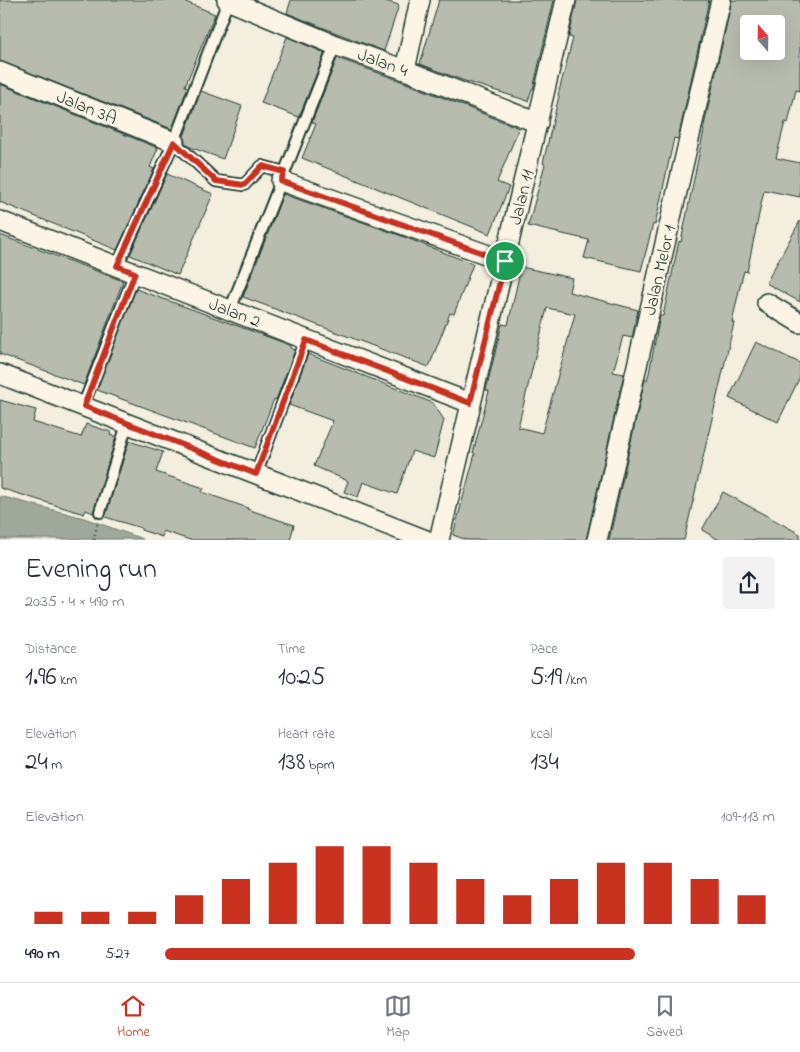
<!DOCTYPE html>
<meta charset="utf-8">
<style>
body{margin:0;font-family:"Indie Flower",sans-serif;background:#f2f2f3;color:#1f2937;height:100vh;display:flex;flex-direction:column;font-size:19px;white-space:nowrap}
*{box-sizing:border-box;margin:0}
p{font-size:16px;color:#747a83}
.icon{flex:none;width:28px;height:28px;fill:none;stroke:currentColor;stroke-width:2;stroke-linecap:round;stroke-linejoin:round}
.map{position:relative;height:540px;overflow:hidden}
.drawer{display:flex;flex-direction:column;background:#fff;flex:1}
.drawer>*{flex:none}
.needle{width:32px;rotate:340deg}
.tools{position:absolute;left:740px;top:15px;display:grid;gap:10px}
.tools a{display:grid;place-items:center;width:45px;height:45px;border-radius:5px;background:#fff;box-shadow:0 5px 20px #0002;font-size:25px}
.pin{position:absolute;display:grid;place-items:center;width:42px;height:42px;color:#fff;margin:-21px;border:2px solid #fff;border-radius:50%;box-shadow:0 1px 5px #0007}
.round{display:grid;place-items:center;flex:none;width:52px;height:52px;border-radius:5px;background:#f2f2f3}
.overview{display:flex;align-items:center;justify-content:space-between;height:85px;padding:0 25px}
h1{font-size:28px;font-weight:600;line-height:38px}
.metrics{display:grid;grid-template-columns:repeat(3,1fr);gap:8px;height:85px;padding:5px 25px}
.metrics div{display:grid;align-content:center}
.metrics b{font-size:25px;font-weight:600}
.metrics small{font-size:14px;font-weight:400}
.metrics p{font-size:14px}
.chart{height:140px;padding:10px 25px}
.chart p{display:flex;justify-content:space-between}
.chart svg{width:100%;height:90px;margin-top:5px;stroke:#c8321e;stroke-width:6}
ul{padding:0 25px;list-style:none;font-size:16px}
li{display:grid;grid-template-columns:80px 60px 1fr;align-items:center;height:38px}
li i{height:12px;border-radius:6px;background:#c8321e}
.menu{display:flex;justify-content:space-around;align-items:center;height:70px;border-top:1px solid #e0e1e3;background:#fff;font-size:14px;color:#747a83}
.menu a{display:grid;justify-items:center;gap:2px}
.menu .current{color:#c8321e}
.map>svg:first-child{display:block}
</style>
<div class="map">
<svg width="800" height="540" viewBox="0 0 800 540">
<rect width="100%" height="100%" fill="#f3eede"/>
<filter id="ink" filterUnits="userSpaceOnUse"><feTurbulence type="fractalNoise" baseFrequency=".02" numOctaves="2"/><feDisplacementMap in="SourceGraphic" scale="10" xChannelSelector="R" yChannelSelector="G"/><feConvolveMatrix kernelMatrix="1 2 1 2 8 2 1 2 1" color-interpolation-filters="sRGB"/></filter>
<g filter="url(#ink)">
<path fill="#a0a89b" stroke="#6c7d72" d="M0,496L84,518L143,539H0Z"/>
<g fill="#b8bcae" stroke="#1f3d34" fill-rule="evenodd">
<path d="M0,0H181L215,14L185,86L188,87L172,129L0,61Z"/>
<path d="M291,0H382L399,5L384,51L339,34L287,13Z"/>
<path d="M439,0H554L533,89H532L528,101L462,80L420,64Z"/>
<path d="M577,0H709L678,139L674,138L655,225L653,224L641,271L584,258L589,240L528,226L545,164L543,163L559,96L558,95L573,38L569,37Z"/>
<path d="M732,0H800V91L796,90L788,123L785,122L776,158L800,163V197L764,190L747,272L744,271L741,282L732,322L734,323L684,540H609L645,379L647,380L649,373L660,316H663L679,241L681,242L704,130H703ZM749,24H776V51H749Z"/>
<path d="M287,37L325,53L299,117L261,103Z"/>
<path d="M337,58L401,81L519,128L497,182L509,187L490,234L302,158L316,124L312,122Z"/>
<path d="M0,84L158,148L150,167L154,169L117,250L0,202Z"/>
<path d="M201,91L242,106L223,159L190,147L185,143L184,136Z"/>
<path d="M167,174L213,194L178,275L130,255Z"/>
<path d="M283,194L399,235L473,264L454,314L450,313L429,367L243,297Z"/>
<path d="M800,221V302L766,283Z"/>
<path d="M0,235L123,281L84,385L0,354Z"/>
<path d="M521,267L572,278L569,292L638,310L632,338L623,336L613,372L624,374L586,540H467L453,535L475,454L473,453L489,391L486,390L502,324L508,325ZM547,308L575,314L542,433L518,427Z"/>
<path d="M136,289L290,345L291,346V348L295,350L276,400L274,399L255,448L97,390Z"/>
<path d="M756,342L800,363V377L778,422L729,398Z"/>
<path d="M308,354L433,403L444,420L434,458L412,451L397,494L363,482L358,497L344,492L348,481L314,466L333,421L289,405Z"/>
<path d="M0,400L36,410L33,422L81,437L86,424L111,432L110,435L116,437L93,513L86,510L84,514L0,488Z"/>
<path d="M129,441L163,452L156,472L204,488L202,492L248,508L247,509L294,525L290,540H190L163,531L162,537L141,530V528L105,517Z"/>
<path d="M723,492L800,534V540H719L702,530Z"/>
</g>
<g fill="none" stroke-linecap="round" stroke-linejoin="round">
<defs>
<g id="lane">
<path d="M174,142L216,181L244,185L262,166L284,172"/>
<path d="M117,266L174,142L228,1"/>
<path d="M230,310L335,45"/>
<path d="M83,406L135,273"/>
<path d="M256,474L306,340"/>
<path d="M100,512L127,424"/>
</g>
<g id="street">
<path d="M227,0L335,45L405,70L538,123"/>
<path d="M405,70L420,0"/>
<path d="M0,72L174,142"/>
<path d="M281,181L505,261"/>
<path d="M0,221L470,403"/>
<path d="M767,303L800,323"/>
<path d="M0,374L426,540"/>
<path d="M439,540L566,0"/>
<path d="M597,540L721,0"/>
</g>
</defs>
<use href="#lane" stroke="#1f3d34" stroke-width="14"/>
<use href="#street" stroke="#1f3d34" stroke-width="22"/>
<path stroke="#1f3d34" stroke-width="3" stroke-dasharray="1 4" stroke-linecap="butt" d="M94,540L97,524"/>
<use href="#lane" stroke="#fcf5e5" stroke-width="10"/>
<use href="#street" stroke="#fcf5e5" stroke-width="19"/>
</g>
</g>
<g fill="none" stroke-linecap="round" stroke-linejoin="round" filter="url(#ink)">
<defs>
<path id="route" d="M174,142L216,181L244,185L262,166L284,172L281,181L505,261L470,403L306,340L256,474L84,406L135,273L117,266Z"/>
</defs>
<use href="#route" stroke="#fff" stroke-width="10"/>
<use href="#route" stroke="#c8321e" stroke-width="6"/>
</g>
<g text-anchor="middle" stroke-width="4.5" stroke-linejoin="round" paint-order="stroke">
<g font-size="18" fill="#1f3d34" stroke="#fcf5e5">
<text transform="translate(383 62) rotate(20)" y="6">Jalan 4</text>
<text transform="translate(87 107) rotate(22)" y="6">Jalan 3A</text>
<text transform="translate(521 197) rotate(-76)" y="6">Jalan 11</text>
<text transform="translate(659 270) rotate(-77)" y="6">Jalan Melor 1</text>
<text transform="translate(235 312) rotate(21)" y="6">Jalan 2</text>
</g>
</g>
</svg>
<div class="tools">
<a><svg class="needle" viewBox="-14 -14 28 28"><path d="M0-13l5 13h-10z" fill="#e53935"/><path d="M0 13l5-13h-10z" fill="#747a83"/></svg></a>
</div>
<div class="pin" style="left:505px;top:261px;background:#1e9e55"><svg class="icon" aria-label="arrive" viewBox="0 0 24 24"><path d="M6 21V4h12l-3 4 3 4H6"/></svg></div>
</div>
<section class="drawer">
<div class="overview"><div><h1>Evening run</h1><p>20:35 · 4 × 490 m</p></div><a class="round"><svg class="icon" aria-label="share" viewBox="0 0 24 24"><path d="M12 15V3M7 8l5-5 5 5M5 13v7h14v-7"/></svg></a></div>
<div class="metrics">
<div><p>Distance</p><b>1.96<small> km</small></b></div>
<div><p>Time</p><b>10:25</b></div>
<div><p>Pace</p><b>5:19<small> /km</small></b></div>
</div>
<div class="metrics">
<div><p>Elevation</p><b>24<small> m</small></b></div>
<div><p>Heart rate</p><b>138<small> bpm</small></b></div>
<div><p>kcal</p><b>134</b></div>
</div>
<div class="chart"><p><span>Elevation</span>109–113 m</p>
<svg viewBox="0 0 160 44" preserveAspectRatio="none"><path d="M5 44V38M15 44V38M25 44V38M35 44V30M45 44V22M55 44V14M65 44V6M75 44V6M85 44V14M95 44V22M105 44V30M115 44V22M125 44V14M135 44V14M145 44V22M155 44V30"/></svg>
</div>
<ul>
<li><b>490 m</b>5:27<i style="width:77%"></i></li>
</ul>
</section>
<nav class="menu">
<a class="current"><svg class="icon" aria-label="home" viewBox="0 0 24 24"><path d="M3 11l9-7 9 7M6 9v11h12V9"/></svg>Home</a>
<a><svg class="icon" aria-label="map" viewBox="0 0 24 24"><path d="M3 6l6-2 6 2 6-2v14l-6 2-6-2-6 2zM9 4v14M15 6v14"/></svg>Map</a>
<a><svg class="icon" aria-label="saved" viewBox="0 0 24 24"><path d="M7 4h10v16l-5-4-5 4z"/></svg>Saved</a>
</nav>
